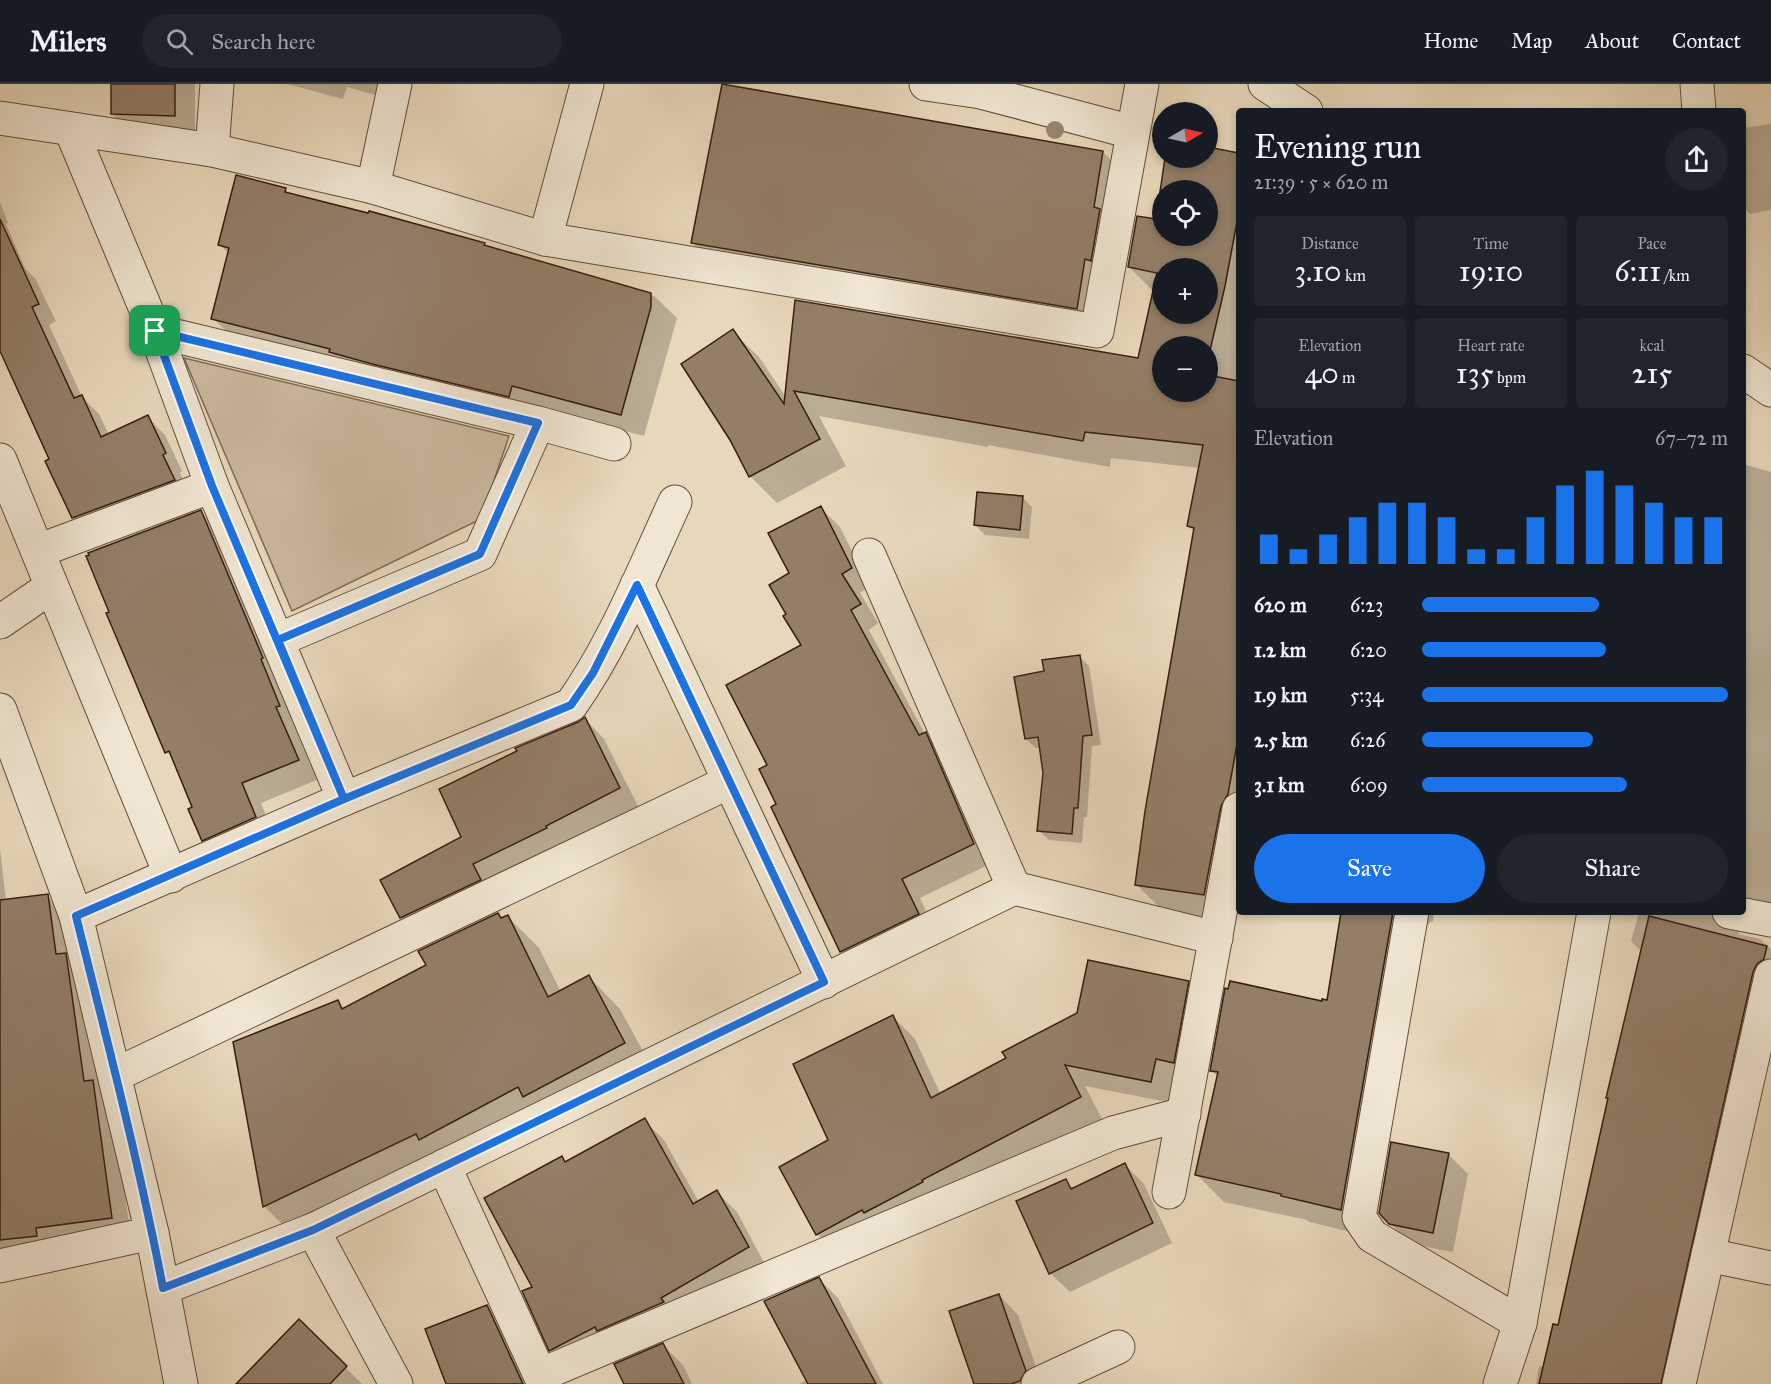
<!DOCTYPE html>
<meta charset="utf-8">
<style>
body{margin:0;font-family:"IM FELL Great Primer",serif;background:#20242c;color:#f1f3f6;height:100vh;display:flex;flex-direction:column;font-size:22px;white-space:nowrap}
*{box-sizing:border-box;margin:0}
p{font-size:20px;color:#9ea1a6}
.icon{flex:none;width:33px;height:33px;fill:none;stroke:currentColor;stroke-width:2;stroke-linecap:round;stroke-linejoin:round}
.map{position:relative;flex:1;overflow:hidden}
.side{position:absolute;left:1236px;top:24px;width:510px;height:807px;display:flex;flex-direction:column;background:#171b24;border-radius:6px;box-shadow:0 3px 9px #0003}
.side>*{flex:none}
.needle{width:39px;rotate:81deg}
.fabs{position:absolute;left:1152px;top:18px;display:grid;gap:12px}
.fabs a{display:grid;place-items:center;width:66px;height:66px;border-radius:50%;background:#171b24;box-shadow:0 3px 9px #0003;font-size:30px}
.pin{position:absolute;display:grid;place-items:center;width:51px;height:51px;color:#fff;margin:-26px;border-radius:12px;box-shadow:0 3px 9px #0006}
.round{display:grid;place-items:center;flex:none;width:63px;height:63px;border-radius:32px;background:#20242c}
.overview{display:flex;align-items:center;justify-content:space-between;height:102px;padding:0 18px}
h1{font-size:33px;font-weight:600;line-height:45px}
.stats{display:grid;grid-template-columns:repeat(3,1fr);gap:9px;height:102px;padding:6px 18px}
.stats div{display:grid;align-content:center;border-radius:6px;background:#20242c;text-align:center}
.stats b{font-size:30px;font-weight:600}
.stats small{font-size:16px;font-weight:400}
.stats p{font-size:16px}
.chart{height:168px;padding:12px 18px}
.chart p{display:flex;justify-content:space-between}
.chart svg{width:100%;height:108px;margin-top:6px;stroke:#1a73e8;stroke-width:6}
.cta{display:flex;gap:12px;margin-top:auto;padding:12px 18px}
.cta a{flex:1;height:69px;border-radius:36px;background:#1a73e8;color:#fff;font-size:24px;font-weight:600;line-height:69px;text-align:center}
.cta a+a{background:#20242c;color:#f1f3f6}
ul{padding:0 18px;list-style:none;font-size:20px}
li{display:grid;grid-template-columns:96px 72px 1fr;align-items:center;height:45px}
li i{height:15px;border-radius:8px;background:#1a73e8}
header{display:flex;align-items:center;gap:36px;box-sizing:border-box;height:84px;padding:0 30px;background:#171b24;border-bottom:2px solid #363941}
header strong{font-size:28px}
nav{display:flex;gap:33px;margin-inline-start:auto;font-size:21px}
.search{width:420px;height:54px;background:#20242c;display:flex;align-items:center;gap:15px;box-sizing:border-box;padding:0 21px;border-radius:33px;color:#9ea1a6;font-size:22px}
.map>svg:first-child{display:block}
</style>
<header>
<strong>Milers</strong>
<div class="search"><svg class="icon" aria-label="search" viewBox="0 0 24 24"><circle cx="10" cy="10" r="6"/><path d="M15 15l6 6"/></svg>Search here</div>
<nav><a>Home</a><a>Map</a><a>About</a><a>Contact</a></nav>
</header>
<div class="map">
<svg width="1771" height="1300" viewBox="0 0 1771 1300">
<rect width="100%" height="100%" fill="#e8d8bb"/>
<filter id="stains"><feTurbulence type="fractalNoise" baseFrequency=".00333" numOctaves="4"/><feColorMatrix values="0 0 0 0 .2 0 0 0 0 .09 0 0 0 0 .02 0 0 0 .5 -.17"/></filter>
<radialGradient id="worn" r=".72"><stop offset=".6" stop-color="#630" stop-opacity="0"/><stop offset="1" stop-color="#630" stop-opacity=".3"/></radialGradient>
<path fill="#cab89e" stroke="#806a56" stroke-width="1.5" d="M184,274L509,352L481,435L292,527Z"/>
<g fill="#0003" fill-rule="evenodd">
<path d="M112,0H195V51L132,50L112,30Z"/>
<path d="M287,0H405L396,17L347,3L343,15Z"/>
<path d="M1771,40V126L1750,130L1743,123V44Z"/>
<path d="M1208,65L1239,70V280L1235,298L1239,299V792L1231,837L1163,827L1136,800L1195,448L1189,442L1200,384L1111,374L1110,383L988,361V363L819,332L846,382L777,419L750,392L732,247L759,273L786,313L797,217L1140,276L1154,208L1129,183L1157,137L1167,74H1208ZM1162,106H1208V152H1162ZM1162,184H1208V230H1162ZM1162,262H1208V308H1162Z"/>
<path d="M1103,68L1123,88L1096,244L712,179L692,159Z"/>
<path d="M285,106L290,111L484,160L488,164L654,212L677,234L644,352L535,324L236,257L213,234L229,170L220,161Z"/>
<path d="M0,118L8,139L6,140L25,184L36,196L56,237L49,241L82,313L99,330L109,351L147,333L165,351L182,387L180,389L191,414L91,451L73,433L51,376L0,264Z"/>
<path d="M1743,380L1771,388V838L1742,842L1738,850L1760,855L1771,865V951L1692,1300H1536L1539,1282L1545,1284L1559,1243L1642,868L1631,857L1639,828H1743Z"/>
<path d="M1023,414L1032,423L1029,455L985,451L975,441Z"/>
<path d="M821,424L840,443L870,503L860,509L878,539L869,546L925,650L944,669L992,779L920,814L936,849L861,886L842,867L778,721L769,682L803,562L788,530L791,490Z"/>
<path d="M200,428L220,448L299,642L295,643L317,696L261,719L275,753L223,775L203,756L194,724L174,675L167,668Z"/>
<path d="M1079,572L1089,582L1101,661L1092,662L1087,733H1084L1082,759L1049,756L1039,747L1045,689L1041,664H1036L1026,655L1045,588Z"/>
<path d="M585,635L604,655L639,724L421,853L402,833L463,753Z"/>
<path d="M0,764L6,817L47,812L67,832L112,1017L131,1154L0,1178Z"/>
<path d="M1343,828H1434L1433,837L1425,842L1368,1152L1309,1138L1307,1136L1224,1118L1197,1091L1218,993L1212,986L1323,919L1328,918Z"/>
<path d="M498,831L502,835L507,832L539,864L561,908L589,893L620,925L656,991L296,1154L264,1122L337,917L345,925L428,882Z"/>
<path d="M1188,898L1210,920L1173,1019L1085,1002L1102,1035L839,1172L817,1150L830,1056L893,933L915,955L941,1011Z"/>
<path d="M644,1036L664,1056L699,1118L717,1108L737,1128L767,1184L570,1286L551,1266L534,1204L561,1073L566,1079Z"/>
<path d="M1448,1070L1468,1090L1453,1168L1411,1160L1390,1139Z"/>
<path d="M1125,1081L1144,1100L1172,1159L1070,1208L1050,1189L1065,1097L1074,1105Z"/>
<path d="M819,1195L838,1214L883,1300H799L808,1295Z"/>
<path d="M999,1211L1018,1231L1042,1300H976Z"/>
<path d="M487,1223L516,1252L538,1300H447Z"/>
<path d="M299,1237L362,1300H257Z"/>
<path d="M663,1261L683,1281L692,1300H625Z"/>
</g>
<g fill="#937e68" stroke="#361d0e" stroke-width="1.5" fill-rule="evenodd">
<path d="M111,0H175V32L111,30Z"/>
<path d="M722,0L1103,67L1094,123L1100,125L1091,177L1085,175L1077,225L691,159Z"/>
<path d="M1208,63L1239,69V127L1225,202L1208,275V262H1162V308H1208V291L1239,297V649L1228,710L1221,722L1204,811L1135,801L1145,727L1194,444L1187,442L1203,361L1085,348L1083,357L794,307L820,355L749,393L730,356L681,280L733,245L784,320L795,216L1138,274L1157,189L1128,183L1137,132L1156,135L1165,74H1208ZM1162,106H1208V152H1162ZM1162,184H1208V230H1162Z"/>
<path d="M236,91L286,104L285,108L368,129L369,127L485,159L484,161L651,209V223L621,331L512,302L509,313L372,280L329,268L330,265L211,235L229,164L218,161Z"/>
<path d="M0,135L39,220L32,223L74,314L82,311L101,353L148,331L166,369L163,371L175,396L72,434L45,377L49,375L0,267Z"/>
<path d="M977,408L1023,412L1020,446L974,441Z"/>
<path d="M821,422L852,484L842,490L861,520L851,526L919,651L926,648L974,760L902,795L919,830L840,868L771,723L776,720L759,685L767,681L726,601L801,561L783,532L786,530L769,501L789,489L768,449Z"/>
<path d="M201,426L263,574L261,575L280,622L276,623L299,676L242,699L256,733L202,757L188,725L192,723L169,667L165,669L123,569L106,529L109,528L86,472L89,471L88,469Z"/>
<path d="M1080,571L1092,651L1083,652L1078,724H1074L1072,750L1037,747L1043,689L1038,653L1025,655L1014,593L1044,587L1042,576Z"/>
<path d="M585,633L620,704L546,742L547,744L473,780L481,796L400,834L380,796L461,753L439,705L517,667L515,664L578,638Z"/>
<path d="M48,810L56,870L66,869L84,997L93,996L112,1134L36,1144L37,1152L0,1156V816Z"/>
<path d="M1341,828H1393L1341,1126L1281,1112V1110L1195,1091L1218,988L1210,987L1225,904L1228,905L1230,897L1322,917V915L1327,916Z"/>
<path d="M498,829L501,834L508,831L548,913L589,891L625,959L523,1013L518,1003L419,1056L416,1050L263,1123L233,958L338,916L342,925L426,881L418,867Z"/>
<path d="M1649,832L1767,862L1764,875L1757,880L1753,888L1661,1300H1539L1553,1240L1558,1241L1608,1014H1606Z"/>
<path d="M1088,876L1189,897L1174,979L1156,975L1151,998L1065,981L1081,1013L922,1096L923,1098L864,1129L862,1126L816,1151L779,1083L828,1056L793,980L893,931L931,1014L1006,974L1002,968L1077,929Z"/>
<path d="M645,1034L693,1120L717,1106L749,1163L661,1214L664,1218L597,1247L595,1243L549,1267L522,1207L532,1203L484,1114L562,1072L565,1078Z"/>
<path d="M1391,1058L1449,1069L1433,1149L1389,1140L1379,1129Z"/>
<path d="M1125,1079L1153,1139L1049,1190L1016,1117L1066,1095L1071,1105Z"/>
<path d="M819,1193L876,1300H808L764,1217Z"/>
<path d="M999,1210L1026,1287L1020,1297L1011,1300H974L949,1227Z"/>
<path d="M487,1221L523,1300H446L425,1245Z"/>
<path d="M299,1235L347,1282L330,1300H236Z"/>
<path d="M663,1259L684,1300H624L614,1280Z"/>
</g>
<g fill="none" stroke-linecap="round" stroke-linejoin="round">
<defs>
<g id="street">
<path d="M926,0L981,8"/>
<path d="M972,0L981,8L1132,48"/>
<path d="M1265,0L1306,27"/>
<path d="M1697,0L1699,27"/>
<path d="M0,34L212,66L373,103L545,155L1097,247L1142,0"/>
<path d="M71,46L155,247L212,402L344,715"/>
<path d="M212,66L217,0"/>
<path d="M373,103L395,0"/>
<path d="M545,155L587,0"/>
<path d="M155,247L538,339L614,360"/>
<path d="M1743,287L1771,306"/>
<path d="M0,376L171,792"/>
<path d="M38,467L212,402"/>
<path d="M869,471L1014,804L1216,854"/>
<path d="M637,501L824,898"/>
<path d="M0,538L51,503"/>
<path d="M278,556L480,470L538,339"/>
<path d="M0,626L76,832L152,1149L181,1300"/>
<path d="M1412,828L1359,1133L1372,1152L1520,1239"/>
<path d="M1729,828L1771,836"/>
<path d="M76,832L344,715L571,621C615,559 643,487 675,418"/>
<path d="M115,991L729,698"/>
<path d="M444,1082L540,1291L1113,1049L1184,1030"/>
<path d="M1169,1108L1239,725"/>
<path d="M313,1146L396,1300"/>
<path d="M1708,1171L1771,1184"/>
<path d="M0,1182L152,1149"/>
<path d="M163,1204L313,1146L1014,804"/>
<path d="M1038,1300L1118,1263"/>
<path d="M1500,1300L1520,1239L1594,828"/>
<path d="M1679,1300L1771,892"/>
</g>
</defs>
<use href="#street" stroke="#624c39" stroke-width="35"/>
<use href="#street" stroke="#f0e6d3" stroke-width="33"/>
</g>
<circle fill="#9a8770" cx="1055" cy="46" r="9"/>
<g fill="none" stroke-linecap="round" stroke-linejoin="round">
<defs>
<path id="route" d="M155,247L212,402L344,715L76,832C107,956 139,1079 163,1204L313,1146L824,898L637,501L593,589L571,621L344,715L278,556L480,470L538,339L155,247"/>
</defs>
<use href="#route" stroke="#fff" stroke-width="12"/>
<use href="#route" stroke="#1a73e8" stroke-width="8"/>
</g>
<rect width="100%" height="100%" filter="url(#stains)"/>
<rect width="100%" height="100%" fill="url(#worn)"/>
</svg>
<div class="fabs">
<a><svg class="needle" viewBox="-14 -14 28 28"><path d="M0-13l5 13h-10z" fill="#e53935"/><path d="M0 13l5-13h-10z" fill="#9ea1a6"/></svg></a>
<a><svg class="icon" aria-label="locate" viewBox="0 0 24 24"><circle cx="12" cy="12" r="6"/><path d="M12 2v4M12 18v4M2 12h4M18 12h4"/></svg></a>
<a>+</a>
<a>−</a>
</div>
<div class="pin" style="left:155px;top:247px;background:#1e9e55"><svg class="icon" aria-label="arrive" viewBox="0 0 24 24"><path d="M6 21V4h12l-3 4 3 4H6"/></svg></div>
<section class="side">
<div class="overview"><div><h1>Evening run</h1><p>21:39 · 5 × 620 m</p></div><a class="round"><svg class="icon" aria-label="share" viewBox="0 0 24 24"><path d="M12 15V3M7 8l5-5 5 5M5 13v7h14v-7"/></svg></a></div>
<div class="stats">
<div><p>Distance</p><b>3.10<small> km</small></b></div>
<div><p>Time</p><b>19:10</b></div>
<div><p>Pace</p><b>6:11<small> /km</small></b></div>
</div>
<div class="stats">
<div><p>Elevation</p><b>40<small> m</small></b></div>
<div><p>Heart rate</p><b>135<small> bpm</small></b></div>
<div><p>kcal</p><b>215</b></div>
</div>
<div class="chart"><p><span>Elevation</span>67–72 m</p>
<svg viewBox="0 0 160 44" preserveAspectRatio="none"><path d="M5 44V32M15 44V38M25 44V32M35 44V25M45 44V19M55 44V19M65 44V25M75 44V38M85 44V38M95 44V25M105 44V12M115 44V6M125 44V12M135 44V19M145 44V25M155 44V25"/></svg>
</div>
<ul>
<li><b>620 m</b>6:23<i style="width:58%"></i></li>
<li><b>1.2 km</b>6:20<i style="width:60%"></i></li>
<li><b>1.9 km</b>5:34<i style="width:100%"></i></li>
<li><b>2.5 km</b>6:26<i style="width:56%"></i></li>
<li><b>3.1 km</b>6:09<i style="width:67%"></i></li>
</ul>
<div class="cta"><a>Save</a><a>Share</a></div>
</section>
</div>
